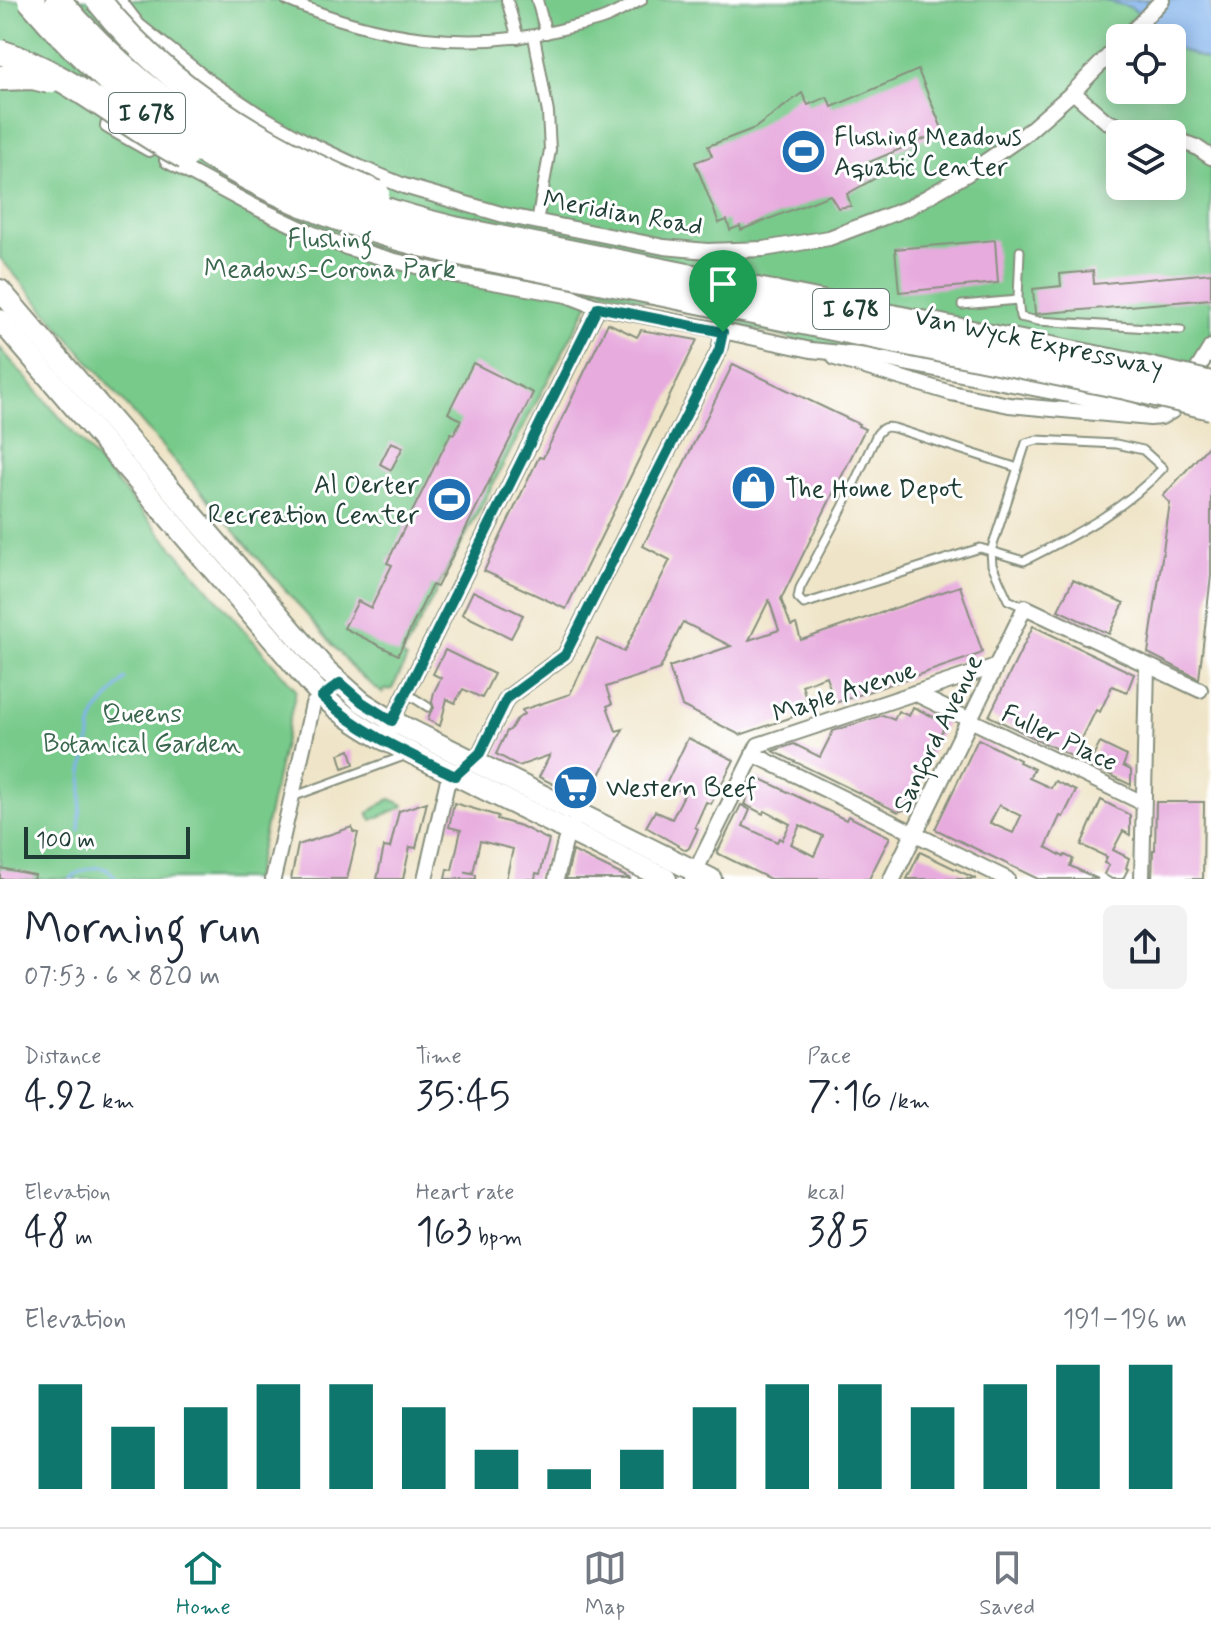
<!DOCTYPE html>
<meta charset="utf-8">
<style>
body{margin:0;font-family:Mynerve,sans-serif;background:#f2f2f3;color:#1f2937;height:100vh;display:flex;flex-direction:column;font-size:30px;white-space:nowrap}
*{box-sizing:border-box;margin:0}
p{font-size:26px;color:#747a83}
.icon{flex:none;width:44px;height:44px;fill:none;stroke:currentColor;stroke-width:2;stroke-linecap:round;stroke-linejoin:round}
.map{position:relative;height:879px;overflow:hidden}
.drawer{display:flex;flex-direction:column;background:#fff;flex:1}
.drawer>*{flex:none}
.fabs{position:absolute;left:1106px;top:24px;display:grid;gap:16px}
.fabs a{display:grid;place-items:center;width:80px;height:80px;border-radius:12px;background:#fff;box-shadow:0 4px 20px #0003;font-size:40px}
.scale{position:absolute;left:24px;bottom:20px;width:166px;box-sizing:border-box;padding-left:8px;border:4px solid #1f3d34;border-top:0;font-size:22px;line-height:28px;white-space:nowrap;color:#1f3d34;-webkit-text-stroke:6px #fff;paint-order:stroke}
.pin{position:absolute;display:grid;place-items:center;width:68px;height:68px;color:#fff;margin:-82px -34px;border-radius:50% 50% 50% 0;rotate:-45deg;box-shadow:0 0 8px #0007}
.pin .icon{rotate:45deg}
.round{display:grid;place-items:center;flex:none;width:84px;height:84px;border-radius:12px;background:#f2f2f3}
.overview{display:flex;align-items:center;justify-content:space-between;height:136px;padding:0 24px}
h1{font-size:44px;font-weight:600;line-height:60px}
.metrics{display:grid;grid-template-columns:repeat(3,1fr);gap:12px;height:136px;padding:8px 24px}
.metrics div{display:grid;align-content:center}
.metrics b{font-size:40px;font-weight:600}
.metrics small{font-size:22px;font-weight:400}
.metrics p{font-size:22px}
.chart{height:224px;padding:16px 24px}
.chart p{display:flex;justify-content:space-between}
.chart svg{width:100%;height:144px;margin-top:8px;stroke:#0f766e;stroke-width:6}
.tab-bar{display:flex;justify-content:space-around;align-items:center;height:112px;border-top:2px solid #e0e1e3;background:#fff;font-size:22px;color:#747a83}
.tab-bar a{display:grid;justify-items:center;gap:4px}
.tab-bar .on{color:#0f766e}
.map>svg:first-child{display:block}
</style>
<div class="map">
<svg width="1211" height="879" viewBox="0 0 1211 879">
<rect width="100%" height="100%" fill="#fff"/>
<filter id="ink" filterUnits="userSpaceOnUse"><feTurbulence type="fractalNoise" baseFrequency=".0125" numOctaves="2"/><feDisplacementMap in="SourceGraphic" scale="16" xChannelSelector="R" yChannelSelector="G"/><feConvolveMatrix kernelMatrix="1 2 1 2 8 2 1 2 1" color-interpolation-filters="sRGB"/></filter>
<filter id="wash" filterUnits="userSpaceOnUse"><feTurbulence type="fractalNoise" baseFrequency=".006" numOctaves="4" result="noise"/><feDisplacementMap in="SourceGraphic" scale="32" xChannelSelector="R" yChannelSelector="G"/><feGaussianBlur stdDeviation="1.8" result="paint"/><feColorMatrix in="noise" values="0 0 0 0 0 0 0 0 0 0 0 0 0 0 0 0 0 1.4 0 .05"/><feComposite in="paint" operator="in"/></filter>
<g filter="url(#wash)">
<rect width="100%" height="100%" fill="#efe4c7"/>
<g fill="#78ca8b" stroke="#4c8460" stroke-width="2" fill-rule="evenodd">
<path d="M0,0H1211V362L1209,365L1119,397L1026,383L806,343L597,288L402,656L407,659L392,689L384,690L382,693L355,671L0,258ZM1120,38H1172V90H1120ZM1120,134H1172V186H1120Z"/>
<path d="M0,348L296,690L254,879H0Z"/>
<path d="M390,799L404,805L403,807L372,820L368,813Z"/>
</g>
<path fill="#81b2ec" stroke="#507890" stroke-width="2" d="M1102,0H1211V61L1172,47V38H1159L1150,21L1130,7Z"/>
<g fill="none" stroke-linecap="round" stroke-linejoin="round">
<g stroke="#81b2ec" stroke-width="3">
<path d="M79,830L83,771L89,744L91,726L96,713L125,679"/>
<path d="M70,879C83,868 106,860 116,879"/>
</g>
</g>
<g id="blocks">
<g fill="#e7abde" fill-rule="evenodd">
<path d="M918,70L943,131L867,163L881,175L847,194L851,206L838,208L830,195L741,230L740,226L730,230L727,220L719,223L695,162L712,156L708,146L755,128L802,93L808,105L827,97L832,107Z"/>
<path d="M995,240L998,283L899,292L895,249Z"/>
<path d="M1093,271L1094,284L1211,273V299L1035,314L1033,289L1061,286L1060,274Z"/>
<path d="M608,323L637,337L641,330L697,340L566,609L484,571L539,457L543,458Z"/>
<path d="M473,363L533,393L437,587L432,585L398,655L344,628L358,601L371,608L392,565L387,563L451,433L454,434L461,420L448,413Z"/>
<path d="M733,364L859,424L858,426L865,429L781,599L791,626L796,624L801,640L960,586L982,651L980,654L835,703L826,676L802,685L810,711L740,735L682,706L669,667L731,646L683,622L660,669L606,687L612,704L607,706L616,731L623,729L587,801L539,777L550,755L519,766L496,754L507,731L510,730L516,720L524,714L522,710L570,694L597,639L624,652L670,560L643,546ZM769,600L779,630L749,640Z"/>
<path d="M391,442L403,447L391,470L380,464Z"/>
<path d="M1211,443V576L1199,679L1148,653L1170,503L1163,496Z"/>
<path d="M1073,580L1124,603L1109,634L1058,610Z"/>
<path d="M473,591L523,615L511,638L462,614Z"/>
<path d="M1033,626L1134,674L1127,692L1112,686L1100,712L1096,710L1073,757L989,716Z"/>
<path d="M445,650L494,674L482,698L463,689L455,703L447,699L440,726L428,720L430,713L434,708L432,702L434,692L441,678L433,674Z"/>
<path d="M913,707L946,723L904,810L898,812L773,751L794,744L820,757L833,731L883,715L894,720L898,711L909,716Z"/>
<path d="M688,738L734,760L711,804L706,802L695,827L698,829L697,831L689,848L686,850L646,827L655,811L672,819L685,793L666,784Z"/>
<path d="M978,739L1020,760L1019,762L1034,769L1029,778L1051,788L1055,781L1076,791L1063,817L1060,816L1046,847L1064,857L1065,855L1073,859L1070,866L1098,879H1038L935,829ZM999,805L1021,816L1013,833L990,823Z"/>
<path d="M1100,743L1127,756L1123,766L1131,770V785L1089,765Z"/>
<path d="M350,750L354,764L343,768L339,754Z"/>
<path d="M757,777L846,820L848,816L890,837L869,879H770L717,853L741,805L750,810L743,826L777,842L779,838L782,840L790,824L765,811L763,814L744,804ZM800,825L823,836L814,856L791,844Z"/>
<path d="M1101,800L1130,815V835L1123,831L1113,850L1129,858L1126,868L1128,869L1123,879H1112L1104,874L1109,865L1104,863L1107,857L1081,845Z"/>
<path d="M427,802L416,848L410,847L403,879H377L384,847L390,848L399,811Z"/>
<path d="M1156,802H1204L1203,879H1152L1153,850H1155Z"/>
<path d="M454,803L498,816L497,819L521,826L549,840L540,874L536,873L535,879H506L513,849L480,841L473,873L466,872V873L476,875V879H445L447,869L452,870L461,830L449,827Z"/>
<path d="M352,827L353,832L358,833L347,879H291L298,845Z"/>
<path d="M573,851L612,870L631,879H566Z"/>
<path d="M920,852L976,879H907Z"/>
<path d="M0,868L35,875L34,879H0Z"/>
</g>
</g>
</g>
<g filter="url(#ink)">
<use href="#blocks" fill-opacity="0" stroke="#87907e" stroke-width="2"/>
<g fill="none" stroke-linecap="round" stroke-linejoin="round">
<defs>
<g id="service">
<path d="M1020,251L1018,298L1020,317L1038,321L1181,330"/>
<path d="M962,305L1018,300"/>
<path d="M1018,468L894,428C886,426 883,427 877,434L843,507L800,588L798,598L804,604L980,548L1024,561C1074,535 1123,511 1163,468L1143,450L1116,444L1037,440L1026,443L991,551L992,565L1008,600L1024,607"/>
<path d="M406,693L428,707"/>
<path d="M292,797L407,755"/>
</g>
<g id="pedestrian">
<path d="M287,0C378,39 470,53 567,28C579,25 591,23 602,19C616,14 628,6 641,0"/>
<path d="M507,0L518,38"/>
<path d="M537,0L546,33"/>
<path d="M534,36L548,113L550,150L537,222"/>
</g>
<g id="minor">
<path d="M118,0L138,26L210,83L258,115L307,143L358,167L404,186L504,215L664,247L707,251L764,249L829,238L908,208L967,174L1023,136L1073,92L1120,44"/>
<path d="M1126,38L1162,0"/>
<path d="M1073,92L1106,121L1130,130L1150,134"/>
<path d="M114,106L108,126L149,149"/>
<path d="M1172,138L1196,147L1211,157"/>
<path d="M167,160L249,204L306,231L346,247L391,260L459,276L567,295L598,307L709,328L811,350L869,356L1120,405L1150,417"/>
<path d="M835,358L951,393L1009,405L1150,418L1161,417L1172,411L1211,347"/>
<path d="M914,693L1143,803"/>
<path d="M969,721L1025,607L1200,690"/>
<path d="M388,729L598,307"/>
<path d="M753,754L1007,879"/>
<path d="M692,878L758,745L996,666"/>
<path d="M273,879L313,704L327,693"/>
<path d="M425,879L447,784L480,753L507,698L565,655L719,350L723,332"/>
<path d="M556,879L565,842L572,826"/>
<path d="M1142,879L1147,666"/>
</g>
<path id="tertiary" d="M892,879L969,721"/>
<g id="secondary">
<path d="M0,290L327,671L362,702L392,721L711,879"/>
<path d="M0,320L310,683C331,707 355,723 383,739L666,879"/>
</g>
</defs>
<use href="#service" stroke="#87907e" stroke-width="11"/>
<use href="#pedestrian" stroke="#87907e" stroke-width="14"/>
<use href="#minor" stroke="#87907e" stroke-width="18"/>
<use href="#tertiary" stroke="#87907e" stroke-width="20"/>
<use href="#secondary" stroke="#87907e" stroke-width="24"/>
<use href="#service" stroke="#fff" stroke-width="7"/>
<use href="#pedestrian" stroke="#fff" stroke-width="10"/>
<use href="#minor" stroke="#fff" stroke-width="14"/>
<use href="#tertiary" stroke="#fff" stroke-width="16"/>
<use href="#secondary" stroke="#fff" stroke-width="20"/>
<defs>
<g id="motorway-bridge">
<path d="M30,0C143,133 280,213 450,251L1126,387L1211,407"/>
<path d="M58,0C167,126 295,190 454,229L1130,365L1211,384"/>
<path d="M98,0C169,90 272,151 377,193"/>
<path d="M0,52C71,74 120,123 185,157"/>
<path d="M0,78L33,77L49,81"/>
</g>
</defs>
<use href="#motorway-bridge" stroke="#87907e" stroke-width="28" stroke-linecap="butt"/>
<use href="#motorway-bridge" stroke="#fff" stroke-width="24"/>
</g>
</g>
<g fill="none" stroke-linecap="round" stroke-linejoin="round" filter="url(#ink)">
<defs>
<path id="route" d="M598,307L723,332L719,350L565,655L507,698L480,753L455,776C409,754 359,732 322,697L340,683L362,702L392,721Z"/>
</defs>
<use href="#route" stroke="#fff" stroke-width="16"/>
<use href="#route" stroke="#0f766e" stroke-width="10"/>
</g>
<defs>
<symbol id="stadium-disc" viewBox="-11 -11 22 22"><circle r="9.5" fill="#1f6fb2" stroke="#fff"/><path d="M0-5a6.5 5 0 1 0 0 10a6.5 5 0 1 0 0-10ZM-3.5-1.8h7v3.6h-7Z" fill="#fff"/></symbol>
<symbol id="shop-disc" viewBox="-11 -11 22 22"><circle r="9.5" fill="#1f6fb2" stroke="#fff"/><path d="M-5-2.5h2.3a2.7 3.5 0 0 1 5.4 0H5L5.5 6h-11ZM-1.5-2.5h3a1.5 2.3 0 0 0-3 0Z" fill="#fff"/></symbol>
<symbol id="supermarket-disc" viewBox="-11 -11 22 22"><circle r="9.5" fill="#1f6fb2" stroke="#fff"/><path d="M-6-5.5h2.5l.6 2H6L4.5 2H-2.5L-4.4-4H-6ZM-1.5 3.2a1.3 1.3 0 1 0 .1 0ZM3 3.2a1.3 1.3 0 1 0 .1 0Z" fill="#fff"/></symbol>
</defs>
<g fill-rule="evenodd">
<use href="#stadium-disc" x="778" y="126" width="51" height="51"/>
<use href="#shop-disc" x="728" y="462" width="51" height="51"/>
<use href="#stadium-disc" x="424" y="474" width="51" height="51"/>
<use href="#supermarket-disc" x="550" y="762" width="51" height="51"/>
</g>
<g text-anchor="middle" stroke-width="6" stroke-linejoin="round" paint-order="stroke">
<g fill="#fff" stroke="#627771" stroke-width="2">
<rect x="109" y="93" width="76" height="40" rx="6"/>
<rect x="813" y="289" width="76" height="40" rx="6"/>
</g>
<g font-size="24" font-weight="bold" fill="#1f3d34">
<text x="147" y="121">I 678</text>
<text x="851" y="317">I 678</text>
</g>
<g font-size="26" fill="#1f3d34" stroke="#fff" text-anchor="start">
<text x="834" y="145">Flushing Meadows<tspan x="834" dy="30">Aquatic Center</tspan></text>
<text x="419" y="493" text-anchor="end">Al Oerter<tspan x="419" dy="30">Recreation Center</tspan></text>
<text x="785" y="497">The Home Depot</text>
<text x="606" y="796">Western Beef</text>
</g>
<g font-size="26" fill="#1f3d34" stroke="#fff">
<text transform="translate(623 212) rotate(10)" y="9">Meridian Road</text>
<text transform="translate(1039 341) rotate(12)" y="9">Van Wyck Expressway</text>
<text transform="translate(844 691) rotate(-18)" y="9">Maple Avenue</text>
<text transform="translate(937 733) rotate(-64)" y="9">Sanford Avenue</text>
<text transform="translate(1060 737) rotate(25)" y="9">Fuller Place</text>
</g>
<g font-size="26" fill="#3a674e" stroke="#fff">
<text x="330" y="247">Flushing<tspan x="330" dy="30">Meadows-Corona Park</tspan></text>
<text x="142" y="722">Queens<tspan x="142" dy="30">Botanical Garden</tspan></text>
</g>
</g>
</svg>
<div class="fabs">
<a><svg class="icon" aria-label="locate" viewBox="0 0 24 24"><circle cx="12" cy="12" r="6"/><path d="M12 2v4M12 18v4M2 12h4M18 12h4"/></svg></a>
<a><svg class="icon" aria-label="layers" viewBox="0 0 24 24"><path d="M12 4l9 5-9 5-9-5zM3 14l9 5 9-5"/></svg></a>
</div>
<div class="scale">100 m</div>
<div class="pin" style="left:723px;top:332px;background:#1e9e55"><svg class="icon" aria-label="arrive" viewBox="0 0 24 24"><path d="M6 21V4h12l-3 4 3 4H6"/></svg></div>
</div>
<section class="drawer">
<div class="overview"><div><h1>Morning run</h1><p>07:53 · 6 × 820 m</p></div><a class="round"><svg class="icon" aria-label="share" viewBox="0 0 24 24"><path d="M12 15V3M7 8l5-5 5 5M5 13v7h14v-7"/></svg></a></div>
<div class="metrics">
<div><p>Distance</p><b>4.92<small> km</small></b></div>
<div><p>Time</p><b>35:45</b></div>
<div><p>Pace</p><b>7:16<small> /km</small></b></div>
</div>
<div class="metrics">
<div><p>Elevation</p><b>48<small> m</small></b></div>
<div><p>Heart rate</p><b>163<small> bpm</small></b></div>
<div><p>kcal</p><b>385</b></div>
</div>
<div class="chart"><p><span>Elevation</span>191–196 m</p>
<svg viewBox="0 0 160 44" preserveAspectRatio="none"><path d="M5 44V12M15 44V25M25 44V19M35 44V12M45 44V12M55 44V19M65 44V32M75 44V38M85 44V32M95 44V19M105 44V12M115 44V12M125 44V19M135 44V12M145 44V6M155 44V6"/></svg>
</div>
</section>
<nav class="tab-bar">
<a class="on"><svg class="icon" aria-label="home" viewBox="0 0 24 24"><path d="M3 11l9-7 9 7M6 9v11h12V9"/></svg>Home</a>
<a><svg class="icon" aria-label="map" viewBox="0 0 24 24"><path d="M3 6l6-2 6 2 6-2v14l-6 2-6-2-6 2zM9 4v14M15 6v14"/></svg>Map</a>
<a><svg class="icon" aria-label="saved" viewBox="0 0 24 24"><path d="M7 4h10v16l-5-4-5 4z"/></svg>Saved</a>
</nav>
